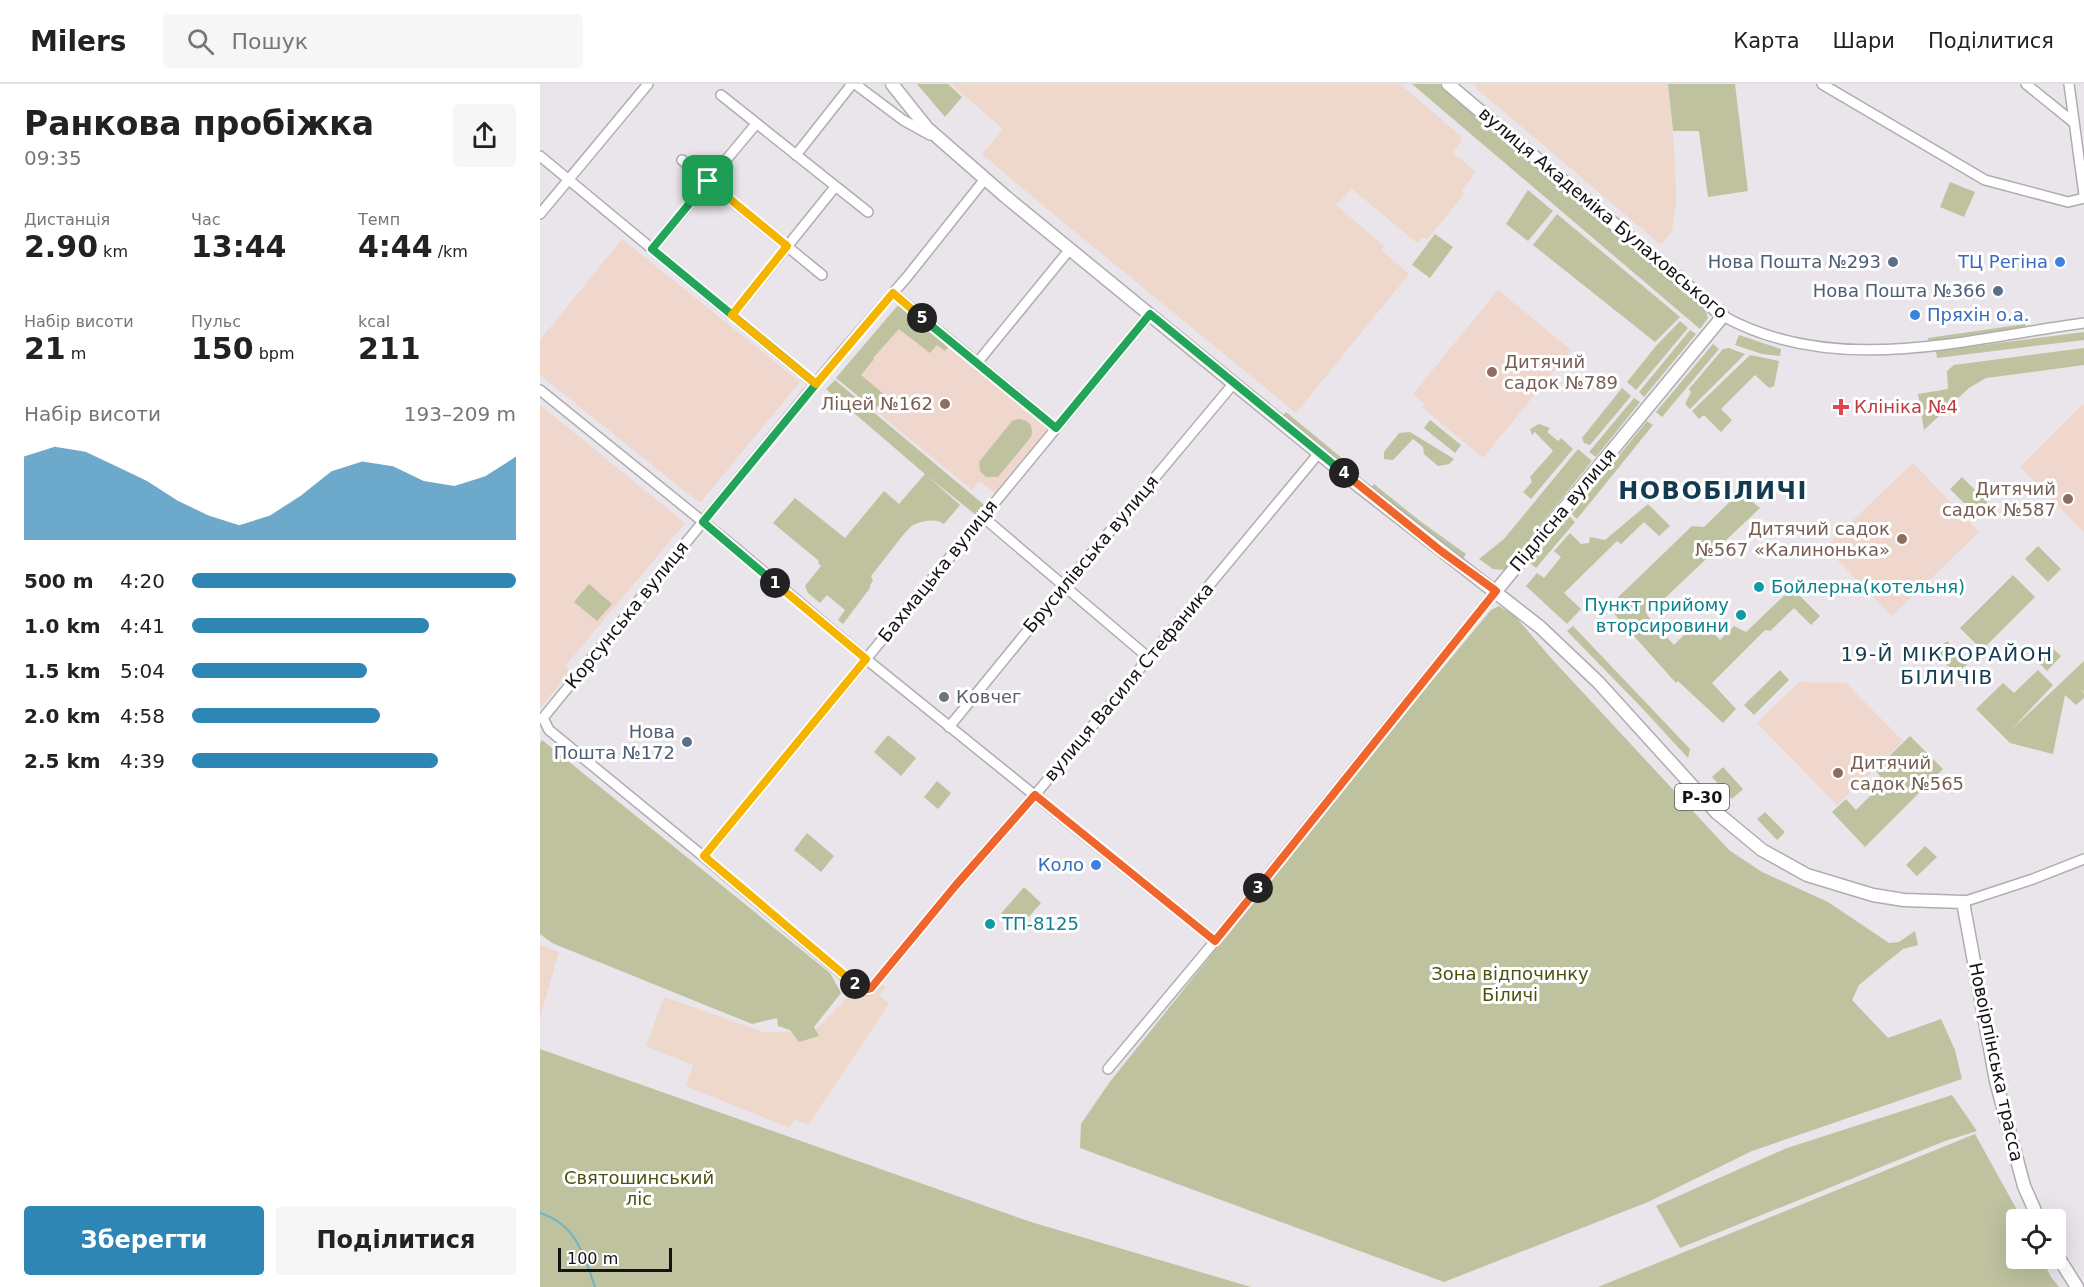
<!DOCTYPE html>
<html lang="uk">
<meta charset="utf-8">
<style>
body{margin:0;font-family:"DejaVu Sans",sans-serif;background:#f6f6f6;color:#222;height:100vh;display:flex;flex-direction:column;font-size:22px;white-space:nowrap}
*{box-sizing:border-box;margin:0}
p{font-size:20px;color:#767676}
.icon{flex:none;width:33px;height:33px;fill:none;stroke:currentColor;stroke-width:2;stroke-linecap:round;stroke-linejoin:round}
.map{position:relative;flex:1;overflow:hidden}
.drawer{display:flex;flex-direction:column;background:#fff;width:540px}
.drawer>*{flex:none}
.tools{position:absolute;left:1466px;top:1125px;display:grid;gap:12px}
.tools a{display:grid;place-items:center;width:60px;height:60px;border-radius:6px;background:#fff;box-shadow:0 6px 24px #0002;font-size:30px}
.scale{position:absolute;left:18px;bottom:15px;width:114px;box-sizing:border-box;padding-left:6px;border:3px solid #141214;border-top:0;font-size:16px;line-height:21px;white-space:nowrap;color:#141214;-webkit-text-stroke:4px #fff;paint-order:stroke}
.pin{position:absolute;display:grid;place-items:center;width:51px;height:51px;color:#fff;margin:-26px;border-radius:12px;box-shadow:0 3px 9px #0006}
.km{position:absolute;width:30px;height:30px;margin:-15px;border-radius:50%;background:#222;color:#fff;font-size:16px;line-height:30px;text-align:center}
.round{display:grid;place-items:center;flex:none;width:63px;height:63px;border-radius:6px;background:#f6f6f6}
.headline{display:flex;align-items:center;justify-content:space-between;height:102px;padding:0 24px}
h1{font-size:33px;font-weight:700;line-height:45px}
.stats{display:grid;grid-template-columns:repeat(3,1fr);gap:9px;height:102px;padding:6px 24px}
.stats div{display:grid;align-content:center}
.stats b{font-size:30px;font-weight:700}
.stats small{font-size:16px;font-weight:400}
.stats p{font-size:16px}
.chart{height:168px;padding:12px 24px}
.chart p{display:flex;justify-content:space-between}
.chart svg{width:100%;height:108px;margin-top:6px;fill:#2e86b4;opacity:.7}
.cta{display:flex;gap:12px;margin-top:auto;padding:12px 24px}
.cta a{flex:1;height:69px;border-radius:6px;background:#2e86b4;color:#fff;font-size:24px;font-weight:700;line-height:69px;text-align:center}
.cta a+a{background:#f6f6f6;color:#222}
ul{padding:0 24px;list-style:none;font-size:20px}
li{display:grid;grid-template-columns:96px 72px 1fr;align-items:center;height:45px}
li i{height:15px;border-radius:8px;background:#2e86b4}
header{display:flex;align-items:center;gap:36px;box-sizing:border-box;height:84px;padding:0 30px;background:#fff;border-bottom:2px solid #e0e0e0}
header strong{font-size:28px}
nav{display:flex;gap:33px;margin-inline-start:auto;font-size:21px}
.search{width:420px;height:54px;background:#f6f6f6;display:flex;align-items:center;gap:15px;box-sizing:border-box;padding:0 21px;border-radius:6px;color:#767676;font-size:22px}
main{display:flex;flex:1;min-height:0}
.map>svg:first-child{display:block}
</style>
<header>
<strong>Milers</strong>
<div class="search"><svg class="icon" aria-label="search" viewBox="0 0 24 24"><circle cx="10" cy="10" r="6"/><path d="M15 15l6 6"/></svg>Пошук</div>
<nav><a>Карта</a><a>Шари</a><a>Поділитися</a></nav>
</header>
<main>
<section class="drawer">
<div class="headline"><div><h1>Ранкова пробіжка</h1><p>09:35</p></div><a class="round"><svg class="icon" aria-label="share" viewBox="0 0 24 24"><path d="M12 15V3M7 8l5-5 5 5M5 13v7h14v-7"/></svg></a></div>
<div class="stats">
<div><p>Дистанція</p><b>2.90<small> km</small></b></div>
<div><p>Час</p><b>13:44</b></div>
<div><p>Темп</p><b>4:44<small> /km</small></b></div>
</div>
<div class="stats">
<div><p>Набір висоти</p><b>21<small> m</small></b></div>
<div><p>Пульс</p><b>150<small> bpm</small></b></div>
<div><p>kcal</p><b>211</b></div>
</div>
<div class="chart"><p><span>Набір висоти</span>193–209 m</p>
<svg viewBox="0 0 160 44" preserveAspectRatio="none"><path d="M0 44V10L10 6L20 8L30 14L40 20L50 28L60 34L70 38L80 34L90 26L100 16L110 12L120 14L130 20L140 22L150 18L160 10V44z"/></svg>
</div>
<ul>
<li><b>500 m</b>4:20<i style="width:100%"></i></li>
<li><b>1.0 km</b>4:41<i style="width:73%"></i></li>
<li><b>1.5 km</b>5:04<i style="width:54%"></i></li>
<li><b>2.0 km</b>4:58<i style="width:58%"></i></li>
<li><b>2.5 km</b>4:39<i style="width:76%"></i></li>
</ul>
<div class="cta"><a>Зберегти</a><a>Поділитися</a></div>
</section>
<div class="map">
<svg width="1544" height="1203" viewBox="0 0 1544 1203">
<rect width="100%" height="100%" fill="#e9e5ea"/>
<g fill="#eed8cb">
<path d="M411,0H860L921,52V57L913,69L936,88L922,106L924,110L887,156L883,153L877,159L812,105L796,121L844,162L841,166L869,190L756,329L506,124L442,70L463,45Z"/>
<path d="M935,0H1128L1135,75L1136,119L1132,147L1121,161L937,5Z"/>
<path d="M26,582L31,587L0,624V612Z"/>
<path d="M0,861L19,868L0,933Z"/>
<path d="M338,898L346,903L339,911L349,920L268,1041L254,1035L250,1044L146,1002L153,981L106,962L124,913L224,948H250L264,957L314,907L323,914Z"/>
</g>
<g fill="#efd7cd">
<path d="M82,155L260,298L160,419L0,291V256Z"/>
<path d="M958,206L1031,266L943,374L882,323L884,320L873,310Z"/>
<path d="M360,218L430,277L431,281L449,296L452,295L511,344L457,410L439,397L432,406L296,294Z"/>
<path d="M1543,320L1544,321V448L1480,383Z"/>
<path d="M0,321L145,439L0,612Z"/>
<path d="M1373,379L1439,448L1352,532L1285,463Z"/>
<path d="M1259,598L1306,599L1363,657L1297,721L1217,639Z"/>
</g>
<g fill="#bec29f">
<path d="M377,0H408L422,13L405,33Z"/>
<path d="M872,0H899L1165,224L1168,234L1160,245Z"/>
<path d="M1128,0H1195L1208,107L1168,113L1159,47H1133Z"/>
<path d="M1410,98L1435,108L1424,133L1400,123Z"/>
<path d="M988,106L1013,127L988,157L966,140Z"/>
<path d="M1017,130L1140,233L1115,258L993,161Z"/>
<path d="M895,150L913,163L890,194L872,181Z"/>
<path d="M360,219L410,261L405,267L397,261L390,269L359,245L333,274L334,275L321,291L346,312L335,326L296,294Z"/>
<path d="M1140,237L1148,244L1096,306L1087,298L1116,262Z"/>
<path d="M1485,240L1487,246L1389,259L1388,254Z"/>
<path d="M1150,246L1156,250L1104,313L1099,308Z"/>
<path d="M1544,248V256L1397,274L1396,267Z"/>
<path d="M1199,251L1241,265L1240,272L1222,270L1195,261Z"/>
<path d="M1173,260L1179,265L1122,333L1116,328Z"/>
<path d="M1189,264L1205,270L1150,325L1145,320L1151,308L1149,305L1183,265Z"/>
<path d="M1544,264V281L1446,294L1429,304L1384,346L1378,310L1408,305L1407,287L1414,281Z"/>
<path d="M1210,271L1239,277L1234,302L1229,304L1215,291L1181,325L1192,336L1181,348L1164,331L1159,335L1152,327Z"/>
<path d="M295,296L449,425L441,435L386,391L420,421L404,440C395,434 382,437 373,441C367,444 338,484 331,492L333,497L330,501V504L303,540L298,536L305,526L287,511L280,519L268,509L265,502L281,482L278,479L279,477L233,439L255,414L305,454L344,407L359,420L385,390L286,305Z"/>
<path d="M1082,304L1091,312L1050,361L1044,359L1042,354Z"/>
<path d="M1094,314L1100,318L1056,373L1049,368Z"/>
<path d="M746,328L820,389L816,395L741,333Z"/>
<path d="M478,335C489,335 494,343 491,353L458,393H446L440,387L439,378L472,337Z"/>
<path d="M890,336L921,361L915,369L884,344Z"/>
<path d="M1107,337L1113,341L1037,435L1032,430Z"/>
<path d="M999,340L1010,344L1007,348L1018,357L1021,354L1033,365L991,415L983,408L992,398L990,393L1013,367L995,348L992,351L990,345Z"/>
<path d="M870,348L914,375L909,380L898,382L884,370L883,363L873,355L853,376L844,375V368L859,349Z"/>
<path d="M1038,365L1052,377L964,486L953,485L939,475L964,455Z"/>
<path d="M1422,393L1448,419L1436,431L1410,405Z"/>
<path d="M834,400L880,437L926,470L922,476L830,405Z"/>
<path d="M1200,408L1220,424L1107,531L1134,561L1160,535L1180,556L1194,542L1206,548L1252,504L1280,532L1271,541L1254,524L1230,547L1225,546L1172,599L1196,625L1183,639L1138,597L1136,599L1068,523L1152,442L1164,443Z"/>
<path d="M1108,420L1130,442L1119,452L1104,438L1081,460L1077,457L1024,509L1041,525L1027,540L986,502L997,489L1004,494L1021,473L1014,467L1030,449L1041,460L1049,459L1050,453L1065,456Z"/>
<path d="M1029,432L1035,438L996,484L990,479Z"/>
<path d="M1498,462L1521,485L1508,498L1485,475Z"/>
<path d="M1473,491L1495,513L1442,566L1420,544Z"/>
<path d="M49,500L72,520L57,537L34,518Z"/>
<path d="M959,522L975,532L1010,573L1189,766L1222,788L1288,818L1349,859L1359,858L1375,847L1378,861L1363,865L1348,877L1319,901L1312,916L1348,954L1401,935L1415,966L1422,995L1212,1067L1108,1118L904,1198L540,1064L541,1040L569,999L838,662L951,526Z"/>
<path d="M1033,542L1150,665L1148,674L1102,624L1027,547Z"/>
<path d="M1407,557L1428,579L1417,591L1395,568Z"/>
<path d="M1509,561L1521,572L1507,587L1495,575Z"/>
<path d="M1544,577V608L1539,604L1544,609V614L1536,621L1525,611L1513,670L1470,659L1436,625L1463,599L1474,609L1498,586L1513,601L1471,646Z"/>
<path d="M1240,586L1249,596L1214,631L1204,621Z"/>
<path d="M348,651L376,674L361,692L334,668Z"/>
<path d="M1370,652L1403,685L1325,763L1292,728L1306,715L1316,726L1332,710L1328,705L1340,692L1335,686Z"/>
<path d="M2,656L290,889L301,909L274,943L279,952L259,958L250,946L238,942L237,934L212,940L12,859L0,850V659Z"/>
<path d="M1183,683L1203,705L1192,715L1172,693Z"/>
<path d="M397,697L411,709L398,725L384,713Z"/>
<path d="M1225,728L1245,748L1237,756L1217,735Z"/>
<path d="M267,749L294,772L281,788L254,766Z"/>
<path d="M1385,762L1397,773L1377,792L1366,781Z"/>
<path d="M484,803L501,819L475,848L458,833Z"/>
<path d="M0,965L491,1138L711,1203H0Z"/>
<path d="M1412,1011L1437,1047L1405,1057L1140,1164L1116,1122L1247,1064Z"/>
<path d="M1435,1050L1482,1135L1476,1136V1174L1502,1175L1511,1193L1519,1203H1058Z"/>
</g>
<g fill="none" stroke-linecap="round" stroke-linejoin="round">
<path stroke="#6cb5c5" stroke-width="2" d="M0,1129C36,1140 44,1171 55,1203"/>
<defs>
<g id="minor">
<path d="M315,0L363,36L390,51"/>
<path d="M1282,0L1445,96L1528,118L1544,114"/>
<path d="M1486,0L1533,38"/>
<path d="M1529,0L1544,111"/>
<path d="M181,11L328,128"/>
<path d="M256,71L312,0"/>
<path d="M0,72L275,300"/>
<path d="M142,76L282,191"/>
<path d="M445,95L367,193L294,277L3,634L9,646L175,782L320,905L326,906L331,904L416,801L495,711L779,369"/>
<path d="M0,130L108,0"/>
<path d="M112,165L216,40"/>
<path d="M353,209L516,344"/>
<path d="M192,231L295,103"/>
<path d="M1183,232C1295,294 1426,255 1544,239"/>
<path d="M437,279L530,165"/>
<path d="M0,306L198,466L326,575L675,857"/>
<path d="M443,433L609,574"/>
<path d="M409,643L525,501L694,299"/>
<path d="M164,772L610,230"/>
<path d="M1423,818L1493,795L1544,775"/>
<path d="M568,985L675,857L956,507"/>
</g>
<g id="major">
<path d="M352,0L387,44L466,113L819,402L1000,543L1058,598L1176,728L1222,766L1267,791L1333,811L1364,816L1423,818L1456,997L1484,1102L1499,1136"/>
<path d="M908,0L1183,232L956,507"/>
<path d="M1515,1168L1537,1203"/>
</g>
</defs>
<use href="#minor" stroke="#b0acb1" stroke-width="12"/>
<use href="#major" stroke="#b0acb1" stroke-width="15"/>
<use href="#minor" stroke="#fff" stroke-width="9"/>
<use href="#major" stroke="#fff" stroke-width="12"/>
</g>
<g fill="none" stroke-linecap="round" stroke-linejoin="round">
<defs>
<path id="split-1" d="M168,97L112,165L276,300L163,438L235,499"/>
<path id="split-2" d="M235,499L326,575L164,772L315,900"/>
<path id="split-3" d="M315,900C320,905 324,907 331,904L416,801L495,711L675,857L718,804"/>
<path id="split-4" d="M718,804L956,507L901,467L804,389"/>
<path id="split-5" d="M382,234L516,344L610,230L804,389"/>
<path id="split-6" d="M168,97L247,162L192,231L276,300L353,209L382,234"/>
</defs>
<use href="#split-1" stroke="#fff" stroke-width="12"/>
<use href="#split-2" stroke="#fff" stroke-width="12"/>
<use href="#split-3" stroke="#fff" stroke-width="12"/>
<use href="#split-4" stroke="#fff" stroke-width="12"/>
<use href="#split-5" stroke="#fff" stroke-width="12"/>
<use href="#split-6" stroke="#fff" stroke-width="12"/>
<use href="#split-1" stroke="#22a559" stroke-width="8"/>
<use href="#split-2" stroke="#f5b400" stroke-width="8"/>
<use href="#split-3" stroke="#f0652b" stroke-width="8"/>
<use href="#split-4" stroke="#f0652b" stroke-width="8"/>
<use href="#split-5" stroke="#22a559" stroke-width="8"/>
<use href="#split-6" stroke="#f5b400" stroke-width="8"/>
</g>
<g fill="#5c6f8a" stroke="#fff" stroke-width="2">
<circle cx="1353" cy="178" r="6"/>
<circle cx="1458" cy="207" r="6"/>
<circle cx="147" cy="658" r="6"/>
</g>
<g fill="#3f7fe0" stroke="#fff" stroke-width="2">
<circle cx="1520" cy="178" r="6"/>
<circle cx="1375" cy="231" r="6"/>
<circle cx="556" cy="781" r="6"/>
</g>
<g fill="#8d6e63" stroke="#fff" stroke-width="2">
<circle cx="952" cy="288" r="6"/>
<circle cx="405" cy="320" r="6"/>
<circle cx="1528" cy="415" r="6"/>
<circle cx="1362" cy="455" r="6"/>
<circle cx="1298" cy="689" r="6"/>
</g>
<path fill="#e0444e" stroke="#fff" stroke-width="2" d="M1298 314h6v6h6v6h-6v6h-6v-6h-6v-6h6z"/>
<g fill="#0f9aa8" stroke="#fff" stroke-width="2">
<circle cx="1219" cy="503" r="6"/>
<circle cx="1201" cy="531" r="6"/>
<circle cx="450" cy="840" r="6"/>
</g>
<circle fill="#6b7280" stroke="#fff" stroke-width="2" cx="404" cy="613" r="6"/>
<g text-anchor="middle" stroke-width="6" stroke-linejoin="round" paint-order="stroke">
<rect fill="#fff" stroke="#5a595a" stroke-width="1.5" x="1135" y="700" width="54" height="26" rx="4.5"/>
<g font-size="16" font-weight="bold" fill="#141214">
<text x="1162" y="719">Р-30</text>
</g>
<g font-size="18" fill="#141214" stroke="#fff">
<text transform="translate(1063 129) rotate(40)" y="6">вулиця Академіка Булаховського</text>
<text transform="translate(1023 426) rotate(-50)" y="6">Підлісна вулиця</text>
<text transform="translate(551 470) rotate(-50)" y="6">Брусилівська вулиця</text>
<text transform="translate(398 487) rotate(-51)" y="6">Бахмацька вулиця</text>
<text transform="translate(87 531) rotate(-51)" y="6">Корсунська вулиця</text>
<text transform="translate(589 598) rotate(-50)" y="6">вулиця Василя Стефаника</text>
<text transform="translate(1456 978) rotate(78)" y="6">Новоірпінська трасса</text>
</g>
<g font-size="18" fill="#4e5e75" stroke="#fff" text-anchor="end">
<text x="1341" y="184">Нова Пошта №293</text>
<text x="1446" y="213">Нова Пошта №366</text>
<text x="135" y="654">Нова<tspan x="135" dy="21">Пошта №172</tspan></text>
</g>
<g font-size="18" fill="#366cbe" stroke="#fff" text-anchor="end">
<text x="1508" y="184">ТЦ Регіна</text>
<text x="1387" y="237" text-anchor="start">Пряхін о.а.</text>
<text x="544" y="787">Коло</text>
</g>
<g font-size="18" fill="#785e54" stroke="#fff" text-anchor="end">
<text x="964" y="284" text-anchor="start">Дитячий<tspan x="964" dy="21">садок №789</tspan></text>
<text x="393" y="326">Ліцей №162</text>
<text x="1516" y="411">Дитячий<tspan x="1516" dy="21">садок №587</tspan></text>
<text x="1350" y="451">Дитячий садок<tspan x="1350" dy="21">№567 «Калинонька»</tspan></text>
<text x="1310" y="685" text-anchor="start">Дитячий<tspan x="1310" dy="21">садок №565</tspan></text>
</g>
<g font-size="18" fill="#be3a42" stroke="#fff" text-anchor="start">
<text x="1314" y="329">Клініка №4</text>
</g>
<g font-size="18" fill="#0d838f" stroke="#fff" text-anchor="start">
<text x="1231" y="509">Бойлерна(котельня)</text>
<text x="1189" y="527" text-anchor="end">Пункт прийому<tspan x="1189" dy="21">вторсировини</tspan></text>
<text x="462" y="846">ТП-8125</text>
</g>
<g font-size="18" fill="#5b616d" stroke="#fff" text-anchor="start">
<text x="416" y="619">Ковчег</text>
</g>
<g font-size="18" fill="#4d510e" stroke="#fff">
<text x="970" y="896">Зона відпочинку<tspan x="970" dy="21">Біличі</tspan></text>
<text x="99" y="1100">Святошинський<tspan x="99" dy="21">ліс</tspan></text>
</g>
<g font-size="20" letter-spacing="1.5" fill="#123b52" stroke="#fff">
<text x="1407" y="577">19-Й МІКРОРАЙОН<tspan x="1407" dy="23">БІЛИЧІВ</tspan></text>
</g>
<g font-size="24" font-weight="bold" letter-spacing="1.5" fill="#123b52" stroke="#fff">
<text x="1173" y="415">НОВОБІЛИЧІ</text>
</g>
</g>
</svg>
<div class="tools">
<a><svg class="icon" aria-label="locate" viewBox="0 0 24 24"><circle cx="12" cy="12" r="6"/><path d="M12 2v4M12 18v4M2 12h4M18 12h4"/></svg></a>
</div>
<div class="scale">100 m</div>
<div class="pin" style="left:168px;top:97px;background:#1e9e55"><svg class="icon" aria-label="arrive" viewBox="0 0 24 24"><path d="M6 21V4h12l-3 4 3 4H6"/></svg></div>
<b class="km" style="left:235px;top:499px">1</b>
<b class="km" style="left:315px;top:900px">2</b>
<b class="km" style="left:718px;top:804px">3</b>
<b class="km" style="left:804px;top:389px">4</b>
<b class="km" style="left:382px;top:234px">5</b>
</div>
</main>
